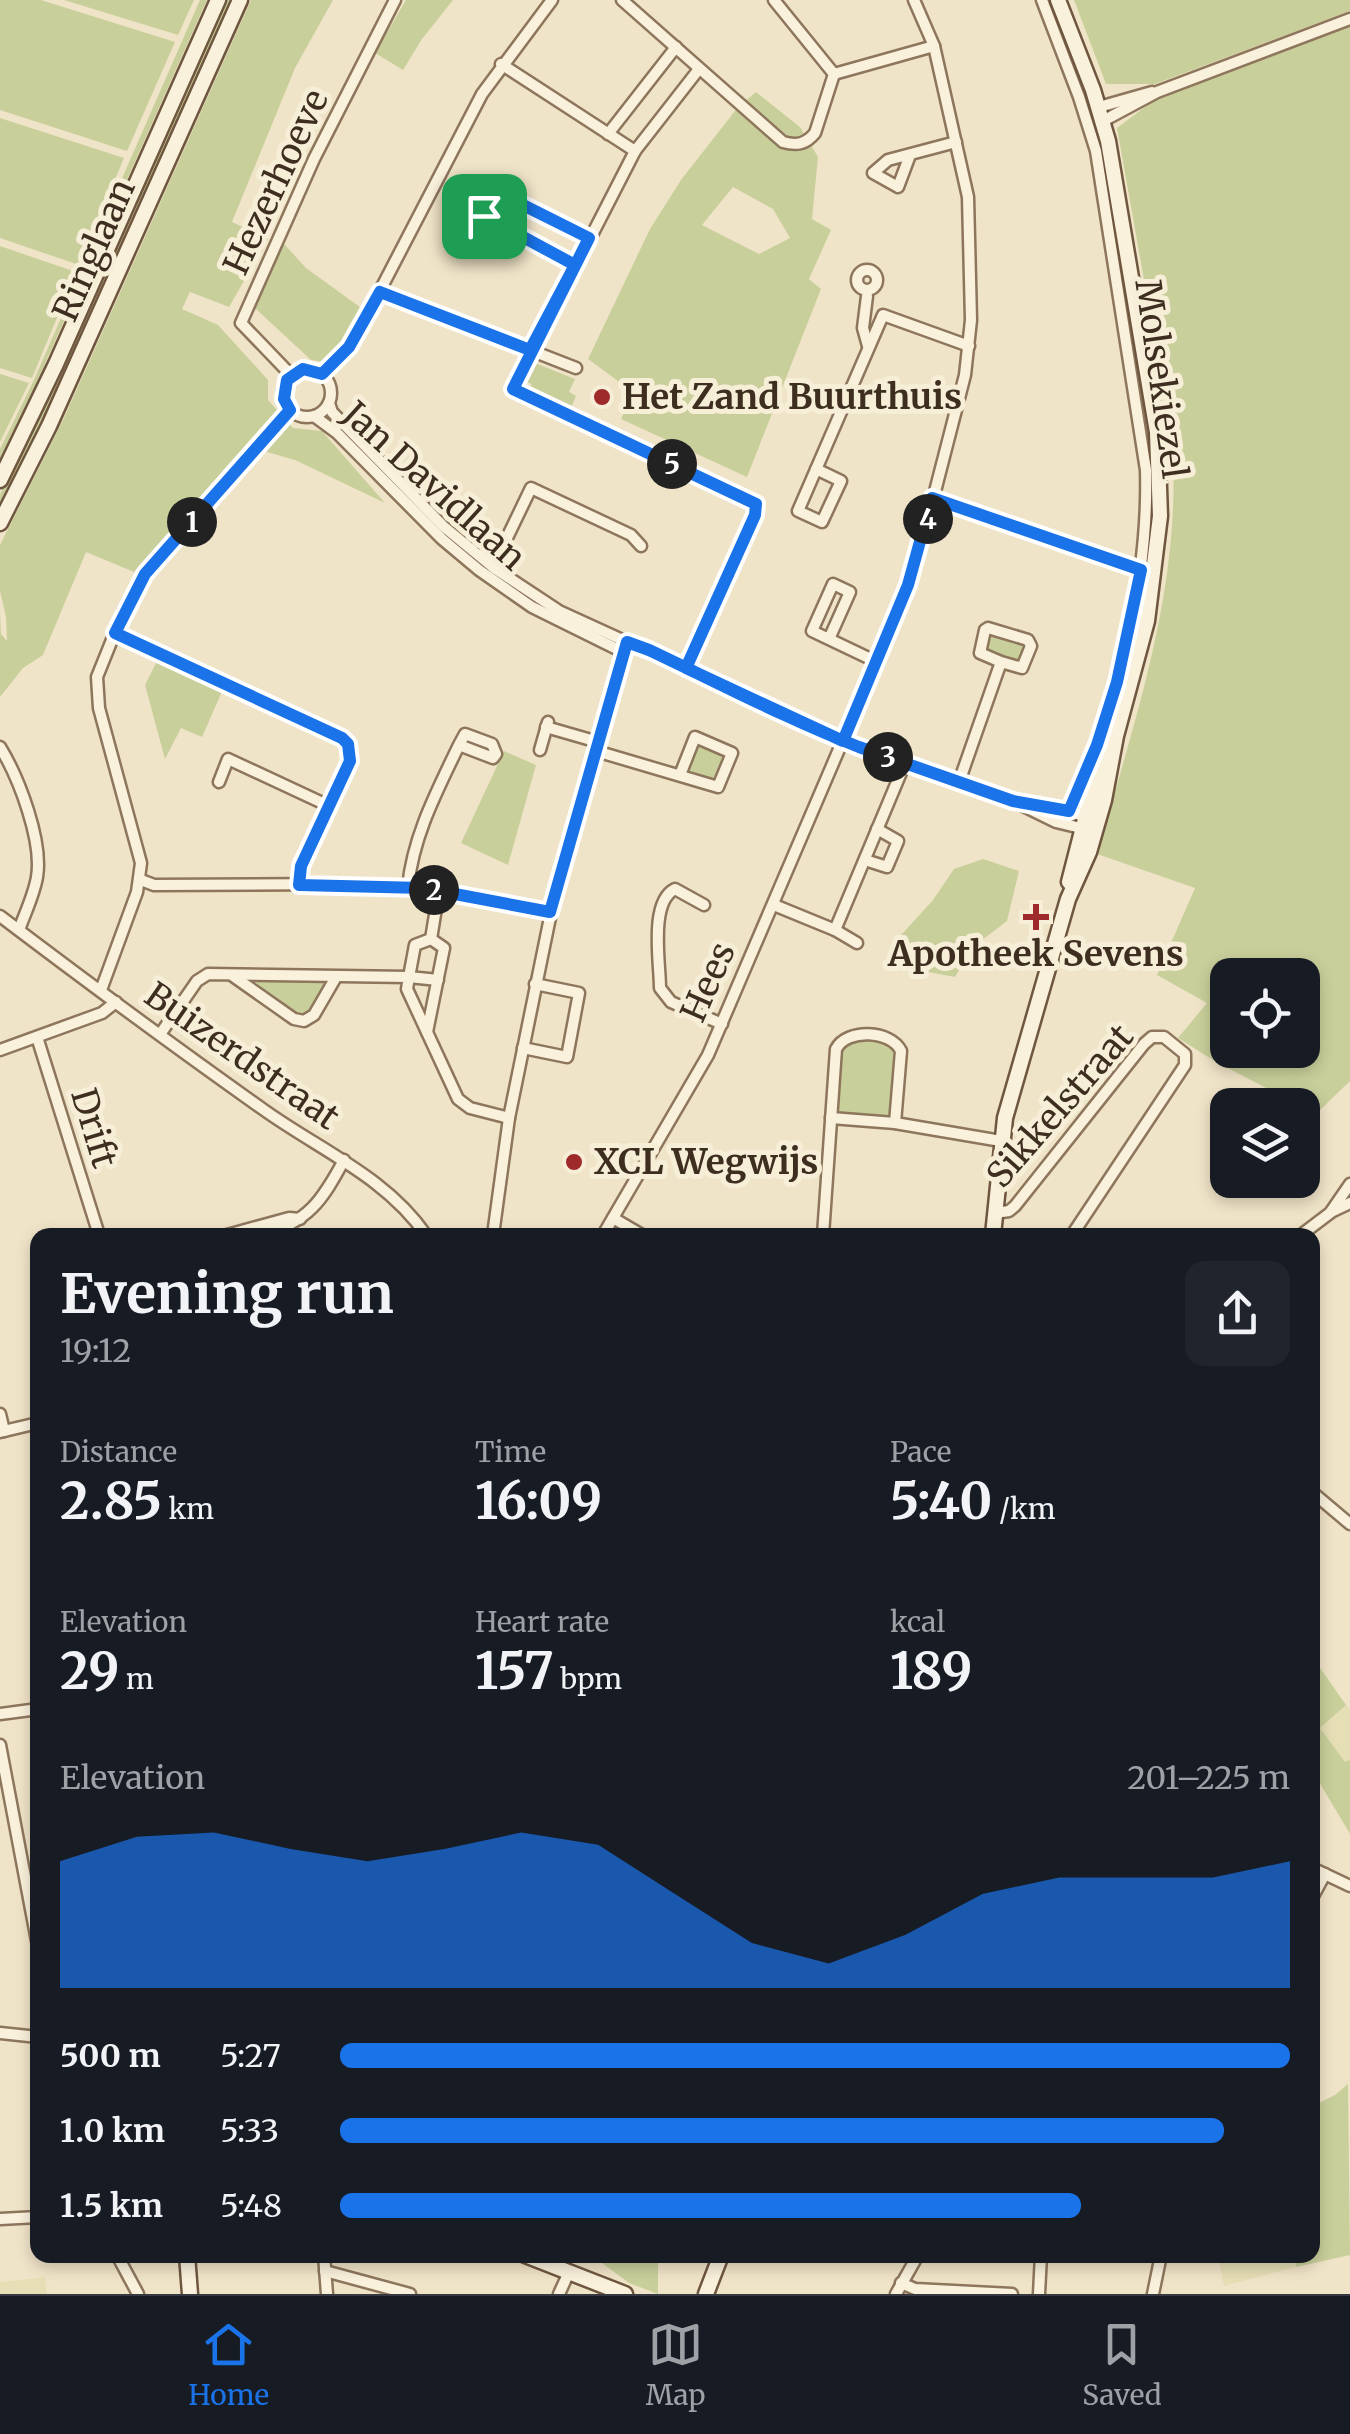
<!DOCTYPE html>
<meta charset="utf-8">
<style>
body{margin:0;font-family:Merriweather,serif;background:#20242c;color:#f1f3f6;height:100vh;display:flex;flex-direction:column;font-size:38px;white-space:nowrap}
*{box-sizing:border-box;margin:0}
p{font-size:32px;color:#9ea1a6}
.icon{flex:none;width:55px;height:55px;fill:none;stroke:currentColor;stroke-width:2;stroke-linecap:round;stroke-linejoin:round}
.map{position:relative;flex:1;overflow:hidden}
.panel{position:absolute;left:30px;top:1228px;width:1290px;height:1035px;display:flex;flex-direction:column;background:#171b24;border-radius:20px;box-shadow:0 5px 15px #0003}
.panel>*{flex:none}
.tools{position:absolute;left:1210px;top:958px;display:grid;gap:20px}
.tools a{display:grid;place-items:center;width:110px;height:110px;border-radius:20px;background:#171b24;box-shadow:0 5px 15px #0003;font-size:50px}
.pin{position:absolute;display:grid;place-items:center;width:85px;height:85px;color:#fff;margin:-42px;border-radius:20px;box-shadow:0 5px 15px #0006}
.km{position:absolute;width:50px;height:50px;margin:-25px;border-radius:50%;background:#222;color:#fff;font-size:28px;line-height:50px;text-align:center}
.round{display:grid;place-items:center;flex:none;width:105px;height:105px;border-radius:20px;background:#20242c}
.overview{display:flex;align-items:center;justify-content:space-between;height:170px;padding:0 30px}
h1{font-size:55px;font-weight:700;line-height:75px}
.stats{display:grid;grid-template-columns:repeat(3,1fr);gap:15px;height:170px;padding:10px 30px}
.stats div{display:grid;align-content:center}
.stats b{font-size:50px;font-weight:700}
.stats small{font-size:28px;font-weight:400}
.stats p{font-size:28px}
.chart{height:280px;padding:20px 30px}
.chart p{display:flex;justify-content:space-between}
.chart svg{width:100%;height:180px;margin-top:10px;fill:#1a73e8;opacity:.7}
ul{padding:0 30px;list-style:none;font-size:32px}
li{display:grid;grid-template-columns:160px 120px 1fr;align-items:center;height:75px}
li i{height:25px;border-radius:12px;background:#1a73e8}
.tab-bar{display:flex;justify-content:space-around;align-items:center;height:140px;border-top:2px solid #363941;background:#171b24;font-size:28px;color:#9ea1a6}
.tab-bar a{display:grid;justify-items:center;gap:5px}
.tab-bar .active{color:#1a73e8}
.map>svg:first-child{display:block}
</style>
<div class="map">
<svg width="1350" height="2294" viewBox="0 0 1350 2294">
<rect width="100%" height="100%" fill="#f0e4c8"/>
<g fill="#e6deb5">
<path d="M1346,1705L1350,1709V1760L1345,1763L1320,1728Z"/>
<path d="M1218,2255H1294L1296,2267L1224,2286Z"/>
<path d="M45,2277L47,2294H0V2282Z"/>
</g>
<g fill="#c9cf9b" fill-rule="evenodd">
<path d="M0,0H41L175,42L127,151L0,110Z"/>
<path d="M64,0H194L178,35Z"/>
<path d="M200,0H207L36,384L0,458V449L33,382Z"/>
<path d="M225,0H233L44,422L0,510V494L32,430Z"/>
<path d="M251,0H333L295,68L232,222L268,239L229,307L190,292L182,309L218,325L268,380V400L293,428L322,431L385,503L295,460L246,446L134,572L86,552L43,655L23,668L0,697V612L1,634L7,641L6,617L0,591V545L63,420Z"/>
<path d="M406,0H453L422,39L403,70L375,53Z"/>
<path d="M1074,0H1350V11L1155,84H1106Z"/>
<path d="M1350,25V1081L1316,1114L1216,1062L1178,1038L1207,1003L1157,975L1195,888L1097,854C1136,715 1183,584 1172,437L1117,128L1153,101ZM1228,975H1302V1050H1228Z"/>
<path d="M756,92L800,127L818,157L812,219L831,230L809,279L821,289L747,477L621,419L633,392L588,359L650,229L681,180L738,107ZM733,187L773,209L790,238L759,254L702,225Z"/>
<path d="M0,118L124,158L79,265L0,238Z"/>
<path d="M284,244L306,268L364,310L342,345L324,362L311,360L255,308L259,291Z"/>
<path d="M0,246L76,272L32,378L0,368Z"/>
<path d="M535,363L575,379L569,392L576,396L570,410L561,405V401L530,387L532,384L527,382Z"/>
<path d="M0,374L29,383L0,442Z"/>
<path d="M988,633L1024,642L1027,646L1019,664L985,653Z"/>
<path d="M159,657L224,687L202,737L181,728L165,759L145,685Z"/>
<path d="M698,744L724,753C726,763 721,776 713,781L686,770Z"/>
<path d="M504,751L536,765L508,865L461,843Z"/>
<path d="M983,859L1019,871L1007,921L973,947L955,977L896,966L892,945L933,900L954,869Z"/>
<path d="M259,979H322L328,985L313,1013L302,1019L255,986Z"/>
<path d="M852,1039L887,1041L895,1049L892,1110L885,1119L845,1116L837,1109L840,1049Z"/>
<path d="M1313,1658L1346,1705L1320,1728L1345,1762L1350,1760V1834L1315,1775L1317,1769L1313,1766Z"/>
<path d="M1348,2084L1350,2255L1296,2267L1294,2255H1312L1313,2106L1335,2095Z"/>
<path d="M610,2255H658V2294L629,2283L602,2263Z"/>
</g>
<g fill="none" stroke-linecap="round" stroke-linejoin="round">
<defs>
<g id="minor">
<path d="M622,0L783,142C797,146 806,144 815,133L834,74"/>
<path d="M774,0L834,74L934,46"/>
<path d="M1042,0L1079,97L1096,151L1146,470C1149,574 1118,721 1068,813"/>
<path d="M501,64L635,151"/>
<path d="M1099,107L1152,92"/>
<path d="M1103,121L1157,92L1350,19"/>
<path d="M608,134L676,47"/>
<path d="M910,155L898,187L873,173L888,160L956,142"/>
<path d="M575,265L484,216L497,192L589,238"/>
<circle cx="867" cy="280" r="10"/>
<path d="M381,292L576,368"/>
<path d="M867,296L863,328L868,346"/>
<circle cx="307" cy="393" r="24"/>
<path d="M322,374L349,347L372,306L482,94L552,0"/>
<path d="M291,375L241,323L314,159L395,0"/>
<path d="M329,403L332,412L443,526L494,568L559,611L843,741L1013,801L1056,822L1085,829"/>
<path d="M314,416L337,433L442,539L479,570L532,607L623,652"/>
<path d="M816,469L841,481L822,522L798,511L883,315L969,346"/>
<path d="M932,498L1141,570"/>
<path d="M493,567L531,488L631,535L641,546"/>
<path d="M115,633L343,738L349,744L350,761L301,866L299,885"/>
<path d="M829,639L850,592L833,584L812,631L877,662"/>
<path d="M686,668L755,515V504L513,389L635,151L699,69"/>
<path d="M546,727L598,742"/>
<path d="M0,747C19,778 43,841 37,877C34,895 25,913 19,930"/>
<path d="M540,750L548,722"/>
<path d="M596,751L718,787L732,753L695,737L680,775"/>
<path d="M219,782L228,759L329,806"/>
<path d="M959,782L1001,662L1022,668L1031,646L1028,640L988,628L985,630L980,653L1001,662"/>
<path d="M1013,801L1069,811L1088,818"/>
<path d="M865,860L887,867L898,841L877,829"/>
<path d="M141,880L154,885L335,884L408,887L550,912"/>
<path d="M408,887C413,836 437,791 459,745L493,758L496,754L492,744L465,734L459,745"/>
<path d="M704,905L675,889C649,902 660,963 660,988L671,1002L722,1024"/>
<path d="M774,905L835,930L857,943"/>
<path d="M0,916C87,982 175,1047 264,1110C320,1150 386,1177 426,1235"/>
<path d="M835,930L905,763"/>
<path d="M431,939L439,890"/>
<path d="M233,976L294,1019L304,1021L314,1015L336,977"/>
<path d="M101,990L137,892L141,863L99,708L97,677L124,610L145,574L290,410"/>
<path d="M427,1032L444,948L431,939L415,945L409,977L438,980"/>
<path d="M161,1033L197,981L208,974L409,977L407,989L458,1099L470,1108L509,1118"/>
<path d="M37,1037L99,1235"/>
<path d="M523,1048L567,1057L579,993L535,984"/>
<path d="M0,1050L102,1013L116,1002"/>
<path d="M831,1118L895,1123L1001,1141"/>
<path d="M1331,1212L1350,1203"/>
<path d="M995,1213L1009,1211L1015,1206L1144,1044L1152,1037H1164L1185,1054V1065L1072,1235"/>
<path d="M613,1218L642,1235"/>
<path d="M227,1235L289,1218L300,1219"/>
<path d="M262,1235C308,1222 322,1201 344,1160"/>
<path d="M493,1235L509,1118L554,898L627,643"/>
<path d="M603,1235L708,1055L891,628L922,542L965,375L971,320L968,197L934,46L914,0"/>
<path d="M823,1235L836,1049C847,1028 891,1030 901,1051L895,1123"/>
<path d="M1301,1235L1330,1213L1350,1184"/>
<path d="M0,1414L4,1431"/>
<path d="M0,1432L38,1423"/>
<path d="M1312,1492L1350,1524"/>
<path d="M0,1714L38,1709"/>
<path d="M0,1745L38,1946"/>
<path d="M1312,1868L1350,1886"/>
<path d="M1312,1898L1325,1874"/>
<path d="M0,2033L38,2037"/>
<path d="M0,2219L38,2217"/>
<path d="M117,2255L138,2294"/>
<path d="M324,2255L327,2294"/>
<path d="M325,2271L410,2294"/>
<path d="M901,2283L915,2289L1012,2294"/>
<path d="M559,2294L569,2272"/>
<path d="M896,2294L918,2255"/>
<path d="M1039,2294L1041,2255"/>
<path d="M1153,2294L1161,2255"/>
</g>
<g id="secondary">
<path d="M0,480L56,364L218,0"/>
<path d="M0,523L49,426L240,0"/>
<path d="M1069,882L1091,796L1108,750"/>
<path d="M993,1235L1005,1118L1068,899L1089,852L1104,800L1116,736L1147,621L1160,516L1157,432L1108,141L1093,90L1058,0"/>
<path d="M187,2255L190,2294"/>
<path d="M525,2255L625,2294"/>
<path d="M706,2294L721,2255"/>
</g>
</defs>
<use href="#minor" stroke="#8d765c" stroke-width="15"/>
<use href="#secondary" stroke="#6f573f" stroke-width="19"/>
<use href="#minor" stroke="#faf1dc" stroke-width="10"/>
<use href="#secondary" stroke="#faf1dc" stroke-width="14"/>
</g>
<g fill="none" stroke-linecap="round" stroke-linejoin="round">
<defs>
<path id="route" d="M484,216L575,265L530,350L380,292L349,347L322,374L303,369L287,380L284,399L290,410L145,574L115,633L342,738L348,744L350,761L301,866L299,885L423,888L550,912L627,642L649,650C719,683 787,719 859,747L1013,801L1069,811L1097,745L1117,682L1141,570L932,498L908,585L843,741L686,668L755,515L756,504L513,389L589,238L497,192L484,216"/>
</defs>
<use href="#route" stroke="#fff" stroke-width="20"/>
<use href="#route" stroke="#1a73e8" stroke-width="12"/>
</g>
<g fill="#9e2a2b" stroke="#f7eed8" stroke-width="4">
<circle cx="602" cy="397" r="10"/>
<path d="M1031 902h10v10h10v10h-10v10h-10v-10h-10v-10h10z"/>
<circle cx="574" cy="1162" r="10"/>
</g>
<g text-anchor="middle" stroke-width="10" stroke-linejoin="round" paint-order="stroke">
<g font-size="35" fill="#3d2e20" stroke="#f7eed8">
<text transform="translate(276 182) rotate(-65)" y="12">Hezerhoeve</text>
<text transform="translate(94 250) rotate(-66)" y="12">Ringlaan</text>
<text transform="translate(1161 379) rotate(82)" y="12">Molsekiezel</text>
<text transform="translate(434 486) rotate(42)" y="12">Jan Davidlaan</text>
<text transform="translate(708 982) rotate(-66)" y="12">Hees</text>
<text transform="translate(242 1056) rotate(35)" y="12">Buizerdstraat</text>
<text transform="translate(1060 1106) rotate(-49)" y="12">Sikkelstraat</text>
<text transform="translate(94 1128) rotate(73)" y="12">Drift</text>
</g>
<g font-size="35" font-weight="bold" fill="#3d2e20" stroke="#f7eed8" text-anchor="start">
<text x="622" y="409">Het Zand Buurthuis</text>
<text x="1036" y="966" text-anchor="middle">Apotheek Sevens</text>
<text x="594" y="1174">XCL Wegwijs</text>
</g>
</g>
</svg>
<div class="tools">
<a><svg class="icon" aria-label="locate" viewBox="0 0 24 24"><circle cx="12" cy="12" r="6"/><path d="M12 2v4M12 18v4M2 12h4M18 12h4"/></svg></a>
<a><svg class="icon" aria-label="layers" viewBox="0 0 24 24"><path d="M12 4l9 5-9 5-9-5zM3 14l9 5 9-5"/></svg></a>
</div>
<div class="pin" style="left:484px;top:216px;background:#1e9e55"><svg class="icon" aria-label="arrive" viewBox="0 0 24 24"><path d="M6 21V4h12l-3 4 3 4H6"/></svg></div>
<b class="km" style="left:192px;top:522px">1</b>
<b class="km" style="left:434px;top:890px">2</b>
<b class="km" style="left:888px;top:757px">3</b>
<b class="km" style="left:928px;top:519px">4</b>
<b class="km" style="left:672px;top:464px">5</b>
<section class="panel">
<div class="overview"><div><h1>Evening run</h1><p>19:12</p></div><a class="round"><svg class="icon" aria-label="share" viewBox="0 0 24 24"><path d="M12 15V3M7 8l5-5 5 5M5 13v7h14v-7"/></svg></a></div>
<div class="stats">
<div><p>Distance</p><b>2.85<small> km</small></b></div>
<div><p>Time</p><b>16:09</b></div>
<div><p>Pace</p><b>5:40<small> /km</small></b></div>
</div>
<div class="stats">
<div><p>Elevation</p><b>29<small> m</small></b></div>
<div><p>Heart rate</p><b>157<small> bpm</small></b></div>
<div><p>kcal</p><b>189</b></div>
</div>
<div class="chart"><p><span>Elevation</span>201–225 m</p>
<svg viewBox="0 0 160 44" preserveAspectRatio="none"><path d="M0 44V13L10 7L20 6L30 10L40 13L50 10L60 6L70 9L80 21L90 33L100 38L110 31L120 21L130 17L140 17L150 17L160 13V44z"/></svg>
</div>
<ul>
<li><b>500 m</b>5:27<i style="width:100%"></i></li>
<li><b>1.0 km</b>5:33<i style="width:93%"></i></li>
<li><b>1.5 km</b>5:48<i style="width:78%"></i></li>
</ul>
</section>
</div>
<nav class="tab-bar">
<a class="active"><svg class="icon" aria-label="home" viewBox="0 0 24 24"><path d="M3 11l9-7 9 7M6 9v11h12V9"/></svg>Home</a>
<a><svg class="icon" aria-label="map" viewBox="0 0 24 24"><path d="M3 6l6-2 6 2 6-2v14l-6 2-6-2-6 2zM9 4v14M15 6v14"/></svg>Map</a>
<a><svg class="icon" aria-label="saved" viewBox="0 0 24 24"><path d="M7 4h10v16l-5-4-5 4z"/></svg>Saved</a>
</nav>
